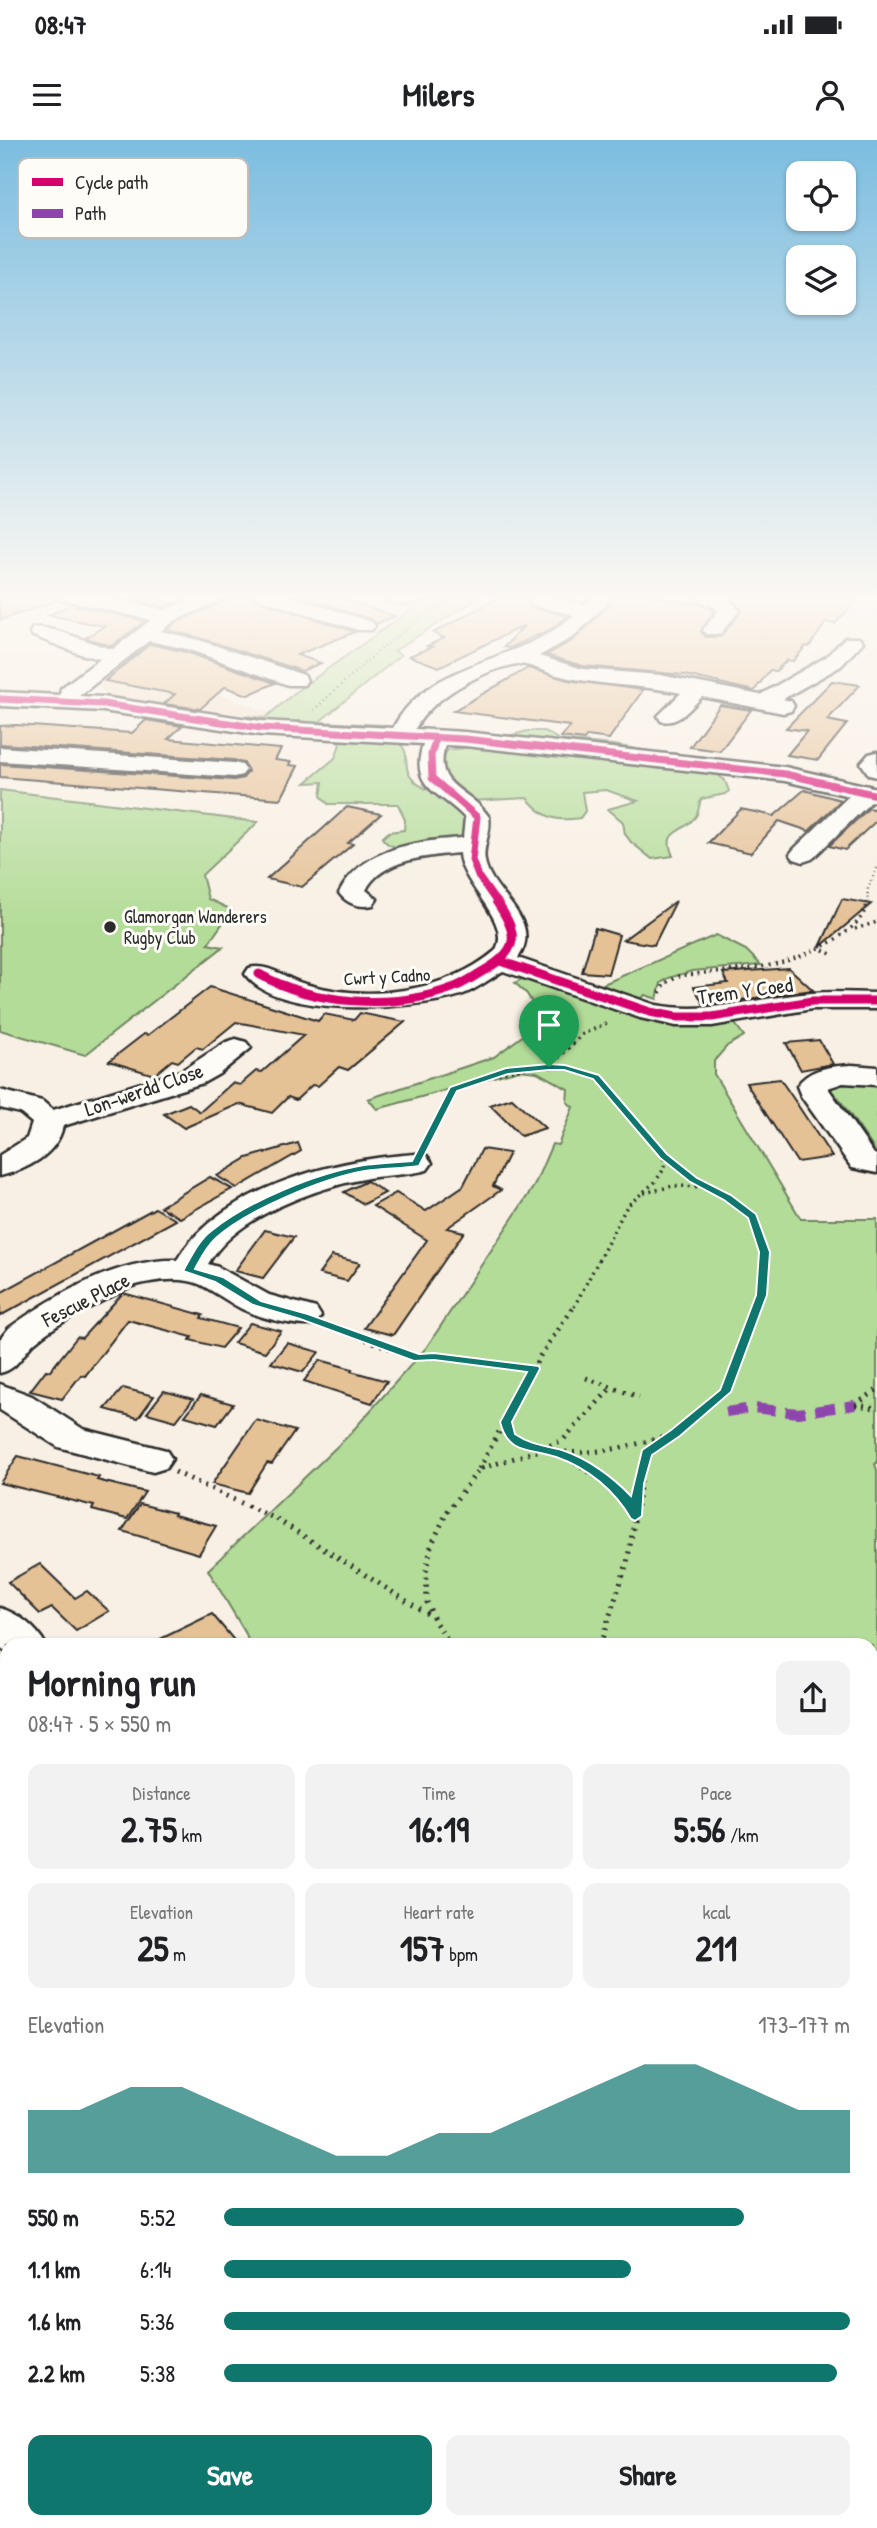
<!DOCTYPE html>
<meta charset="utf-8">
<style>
body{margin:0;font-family:"Patrick Hand",sans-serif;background:#f2f2f2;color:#202124;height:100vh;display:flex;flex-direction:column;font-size:26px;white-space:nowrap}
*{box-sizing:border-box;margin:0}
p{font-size:23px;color:#757577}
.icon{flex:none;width:38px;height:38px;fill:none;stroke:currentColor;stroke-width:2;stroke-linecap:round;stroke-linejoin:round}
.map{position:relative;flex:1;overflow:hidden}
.side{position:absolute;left:0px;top:1498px;width:878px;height:891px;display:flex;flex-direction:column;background:#fff;border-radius:21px 21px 0 0;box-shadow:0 2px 5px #0004}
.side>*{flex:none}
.buttons{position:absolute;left:786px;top:21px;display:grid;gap:14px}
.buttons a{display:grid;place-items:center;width:70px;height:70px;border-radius:14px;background:#fff;box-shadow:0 2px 5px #0004;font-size:35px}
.pin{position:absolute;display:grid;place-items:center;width:60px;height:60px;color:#fff;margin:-72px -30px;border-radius:50% 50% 50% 0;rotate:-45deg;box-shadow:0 0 7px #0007}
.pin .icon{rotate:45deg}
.round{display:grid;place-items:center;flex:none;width:74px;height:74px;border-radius:14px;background:#f2f2f2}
.head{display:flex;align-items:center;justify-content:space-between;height:119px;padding:0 28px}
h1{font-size:38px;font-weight:700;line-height:52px}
.metrics{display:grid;grid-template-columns:repeat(3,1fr);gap:10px;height:119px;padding:7px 28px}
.metrics div{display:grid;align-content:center;border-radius:14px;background:#f2f2f2;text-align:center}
.metrics b{font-size:35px;font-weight:700}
.metrics small{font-size:19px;font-weight:400}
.metrics p{font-size:19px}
.chart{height:196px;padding:14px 28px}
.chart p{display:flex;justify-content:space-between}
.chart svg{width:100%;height:126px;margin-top:7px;fill:#0f766e;opacity:.7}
.cta{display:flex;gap:14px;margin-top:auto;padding:14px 28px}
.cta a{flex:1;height:80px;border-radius:14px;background:#0f766e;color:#fff;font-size:28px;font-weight:700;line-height:80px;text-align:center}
.cta a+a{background:#f2f2f2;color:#202124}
ul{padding:0 28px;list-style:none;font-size:23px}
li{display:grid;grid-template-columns:112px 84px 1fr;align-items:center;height:52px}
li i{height:18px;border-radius:9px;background:#0f766e}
.status{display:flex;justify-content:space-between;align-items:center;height:49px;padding:0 35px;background:#fff;direction:ltr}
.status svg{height:19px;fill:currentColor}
header{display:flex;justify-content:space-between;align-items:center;height:91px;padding:0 28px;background:#fff;font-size:32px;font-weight:700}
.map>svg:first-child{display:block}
</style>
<div class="status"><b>08:47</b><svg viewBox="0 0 49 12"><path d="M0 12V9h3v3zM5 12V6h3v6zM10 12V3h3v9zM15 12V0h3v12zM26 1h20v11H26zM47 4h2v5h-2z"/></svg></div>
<header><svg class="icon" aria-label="menu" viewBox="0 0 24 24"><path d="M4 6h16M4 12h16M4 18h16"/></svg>Milers<svg class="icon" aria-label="person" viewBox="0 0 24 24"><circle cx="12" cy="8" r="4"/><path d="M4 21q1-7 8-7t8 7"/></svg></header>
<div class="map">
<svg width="877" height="2388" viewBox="0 0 877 2388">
<rect width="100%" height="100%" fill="#f8f0e4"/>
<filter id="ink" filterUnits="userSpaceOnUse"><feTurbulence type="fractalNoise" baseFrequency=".0143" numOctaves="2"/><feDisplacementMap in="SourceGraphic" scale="14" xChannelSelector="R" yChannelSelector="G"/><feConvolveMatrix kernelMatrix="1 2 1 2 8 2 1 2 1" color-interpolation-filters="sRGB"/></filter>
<g filter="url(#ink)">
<path fill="#f2e2cd" d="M126,520L271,573L265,578L108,556L98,546L119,530Z"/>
<g fill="#b3dc98" stroke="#6f8462" stroke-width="2">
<path d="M433,454H485L394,511L401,515L319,582L386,585L370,587L301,585L303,582L300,581L297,585L246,579L245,576L265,578L298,550Z"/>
<path d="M528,591H544L560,600L614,605L702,620L725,641L729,651L725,654L701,659C699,665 699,671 696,676C683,695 661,688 673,716L652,719L631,702L625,694L623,682L608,669L638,661L606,650L582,652L585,671L580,678C555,682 544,678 527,658L471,661L482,696C464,699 449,699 432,699C415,699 395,717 382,698L389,692L404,690L405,680L398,664H328L321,656L323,642L305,643L335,618L340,604L336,596C351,598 389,597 401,605C410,612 403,626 410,636C417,646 430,651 442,655L445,636L442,618L448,610L472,607L474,604Z"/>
<path d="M0,650L258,682L202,735L208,759L232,770L208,804L223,807L85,915L0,890Z"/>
<path d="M716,795L746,810L761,825L692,831L669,838L661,843L657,859L645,855L640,860L599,846Z"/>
<path d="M527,836L638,874L733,881L744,896L727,906L714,921V934L801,1079H877V1323L875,1324L877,1330V2388H421L425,2382H872V1505H249L246,1494L208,1430L348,1296L426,1208L534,1046L552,1004L558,1005L573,967L567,962L568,949L537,932L519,930L377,969L368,959L494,917L525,894L519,884L538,873L527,854L515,843Z"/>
<path d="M877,940V1017L871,1015L874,1009L838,957L825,953L831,941Z"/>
</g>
<g fill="#e5c196" stroke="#2b2b2b" stroke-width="2">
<path d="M0,454H50L56,461L0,480Z"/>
<path d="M100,454H134L174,463L165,467Z"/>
<path d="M241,454H251L256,460L355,492L297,515L321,523L302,531L200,498L167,490L175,483Z"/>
<path d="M292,454H327L395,476L376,484L373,480Z"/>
<path d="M506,454H535L527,461L531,467L568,476L551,489L510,508L504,507L525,485L439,527L409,516L432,507L427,506L444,498L433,493Z"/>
<path d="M620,454H642L707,466L714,471L701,492L706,497H720L742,471L728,454H862L835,484L826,482L809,507L806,506L793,521L787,520L776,531L770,530L754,551L685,535L583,526L546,515L575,499Z"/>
<path d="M71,464L145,481L111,506L86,498L104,486L49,475Z"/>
<path d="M150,504L186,512L275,543L248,555L225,547L200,569L164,564L175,554L105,541Z"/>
<path d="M528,528L568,540L643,550L609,599L587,596L584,600L561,597L570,586L453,571Z"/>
<path d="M832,541L860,545L827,580L847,584L818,620L787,615L807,591L786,588Z"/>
<path d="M720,565L751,570L720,611L690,607Z"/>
<path d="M146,580L182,586L168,599L281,609L275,620L291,622L289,625L298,626L281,659L0,637V624L234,640L243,638L248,632L244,623L234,620L0,604V586L17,585L132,593Z"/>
<path d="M804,650L841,660L809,691L779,681L751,713L708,703L741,669L774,676Z"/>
<path d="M347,667L381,674L348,703L353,704L302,747L267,739Z"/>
<path d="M869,668L877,670V680L845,710L829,706Z"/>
<path d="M842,759L871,764L820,807Z"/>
<path d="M676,761L654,805L623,800Z"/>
<path d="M595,788L619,795L608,834L582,832Z"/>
<path d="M789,828L813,850L704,865L694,847L728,843L723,833Z"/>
<path d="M210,847L318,881L324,874L354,880L360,873L405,882L348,930L339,927L318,946L312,945L296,960L288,957L272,973L239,964L184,988L164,974L189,964L200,972L232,943L240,945L256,931L262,932L304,895L236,882L203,909L196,907L178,922L172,920L154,935L109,921L144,894L148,895Z"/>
<path d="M819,900L833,924L801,930L786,903Z"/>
<path d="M780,939L793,958L832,1017L797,1022L746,943Z"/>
<path d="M512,958L545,988L521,996L490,965Z"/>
<path d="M298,1003L301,1011L237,1048L217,1036L247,1018Z"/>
<path d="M482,1009L509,1013L493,1046L501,1050L447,1088L464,1092L393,1195L364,1188L427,1100L373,1066L396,1053L426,1071L463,1046Z"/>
<path d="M210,1037L232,1049L180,1078L160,1067Z"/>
<path d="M367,1041L385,1053L364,1064L344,1052Z"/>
<path d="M155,1068L176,1080L0,1176V1153Z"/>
<path d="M265,1090L294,1097L263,1138L235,1131Z"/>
<path d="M332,1116L360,1123L347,1141L319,1134Z"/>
<path d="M123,1153L203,1175L201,1178L238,1188L221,1208L190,1200L192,1197L128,1180L85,1236L81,1235L62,1259L30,1251L46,1230L50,1231L77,1197L82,1198Z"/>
<path d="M250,1183L281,1191L265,1212L234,1203Z"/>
<path d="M287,1203L319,1212L303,1232L271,1223Z"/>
<path d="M320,1220L352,1229L351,1231L387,1241L372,1263L304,1241Z"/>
<path d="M123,1248L154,1256L138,1278L105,1269Z"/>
<path d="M164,1251L193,1259L176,1281L147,1273Z"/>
<path d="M201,1255L233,1264L217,1285L185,1276Z"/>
<path d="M256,1280L295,1291L272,1324L267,1323L248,1353L212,1344Z"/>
<path d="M18,1316L99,1337L97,1340L145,1352L127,1379L92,1370L94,1366L0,1343Z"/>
<path d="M140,1364L175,1373L174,1375L216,1386L199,1414L122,1391Z"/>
<path d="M40,1424L75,1458L87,1451L109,1471L76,1491L52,1468L40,1474L8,1442Z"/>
<path d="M212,1474L238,1505H148Z"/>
</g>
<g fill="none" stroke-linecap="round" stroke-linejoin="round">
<defs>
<g id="minor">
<path d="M53,454H89L165,470L202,454H228L225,458L174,481L161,491L199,500L304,535L307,540L304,545H288L187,509L149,501L79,556L103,557L261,581L393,588C430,518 519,525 574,475L533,465L530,461L533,457L540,455L584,465L595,454H617L573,497L539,516L583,529L660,535L760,555L826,517L845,498H859L863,502L841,526L783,559L791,561L794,566L791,571L783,573L702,557C690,568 679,585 661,581L658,576L681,553C638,544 595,546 553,534C543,531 527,523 517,524C482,530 431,558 415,589L465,592L785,627L877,648V662L872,661L812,719L803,722L794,719L790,714L794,709L849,656L785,641L465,606L445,605C433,649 468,646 489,677C492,692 482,706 485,721C491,755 545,779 518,818L656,865C710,875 759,857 812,853C833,851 856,853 877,853V869H812L712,886H676L640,878L503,831C489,839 476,850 461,855C415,870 276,879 245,834L249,828C269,823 286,839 305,844C367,862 445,853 495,811C514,782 460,745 459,713C429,716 381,719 366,750L377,759L373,765C360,768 347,764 339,753C361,708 417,701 463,698L465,678C440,651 409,649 423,604L261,595L103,571L0,566V552L60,555L61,548L100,519L80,514L33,496L30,492L33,488C49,484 93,505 113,509L151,480L56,458Z"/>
<path d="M254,454H284L372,482L375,486L372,490H358L257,458Z"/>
<path d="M380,454H409L415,459L412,463C402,466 386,463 380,454Z"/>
<path d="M691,454L727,456L739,471L720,494H706L703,490L718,471C711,462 697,463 691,454Z"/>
<path d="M0,607L234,623L242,625L246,630L242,635L234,637L0,621Z"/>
<path d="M877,612V637L869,635L861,623L869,614Z"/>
<path d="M236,899L246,902L251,908L219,934L203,943L63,986C57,1015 26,1030 0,1036V1015L27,998L32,983L20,973L0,968V950L42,961L53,970L181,931L226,902Z"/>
<path d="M852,925L877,927V945L843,943L828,948L874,1014L877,1015V1033L852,1028L801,956L797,946C809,928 832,926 852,925Z"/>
<path d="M416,1014L427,1016L432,1023L427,1030C408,1035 387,1035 368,1038C316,1048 235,1076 208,1124L218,1127L269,1155L316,1168L321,1176L316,1184C298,1188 260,1178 242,1169C228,1162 214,1151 199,1144C179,1136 149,1141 129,1147C98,1164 62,1179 35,1202C22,1214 18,1229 0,1233V1199L9,1188C55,1155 118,1118 177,1120C221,1047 336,1019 416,1014Z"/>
<path d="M0,1244L32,1256L83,1289L166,1310L172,1319L166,1328L153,1332L58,1307L0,1270Z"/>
<path d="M0,1468C19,1474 36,1487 46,1505H7V1513L0,1507Z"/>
<path d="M7,1684V1721L0,1723V1686Z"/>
<path d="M0,2022L7,2024V2075L0,2072Z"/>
<path d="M7,2273V2338L0,2341V2276Z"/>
<path d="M161,2382H220L218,2388H158Z"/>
</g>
</defs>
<use href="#minor" stroke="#2b2b2b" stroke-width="5"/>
<g stroke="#2b2b2b" stroke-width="2.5" stroke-dasharray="1 3.5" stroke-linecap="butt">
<path d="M314,570C361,526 405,483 463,454"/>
<path d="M867,763L868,748L877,728"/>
</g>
<g stroke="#2b2b2b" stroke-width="3.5" stroke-dasharray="2 4.5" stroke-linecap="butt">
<path d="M855,789L877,782"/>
<path d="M817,807L831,814"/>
<path d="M660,853L664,844L679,836C713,831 750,831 783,822C808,815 866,791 867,761"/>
<path d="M549,927L583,894L609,882"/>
<path d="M425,1005L453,949L506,931L531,927H565L596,937L664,1016L694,1040L727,1057L753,1076L765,1112L761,1155L757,1167"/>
<path d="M644,1053L673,1046L703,1047"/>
<path d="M574,1167L627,1066L655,1042L664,1029V1017"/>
</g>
<g stroke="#2b2b2b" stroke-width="5" stroke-dasharray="2 6" stroke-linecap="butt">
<path d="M328,1186L418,1218L434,1217L535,1229"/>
<path d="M586,1238L639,1257"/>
<path d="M855,1265L877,1250"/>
<path d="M855,1265L877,1268"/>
<path d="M506,1283L509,1296C562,1324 615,1311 670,1295"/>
<path d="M561,1314L613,1347L635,1376"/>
<path d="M479,1329L540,1216L575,1165"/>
<path d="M175,1332L278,1380L432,1477"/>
<path d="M451,1505L435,1482L427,1462L426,1432L431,1406L447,1372L479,1329L540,1310L564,1299L611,1248"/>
<path d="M600,1505L627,1423L646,1313L725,1252L757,1165"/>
</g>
<use href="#minor" fill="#fdfcf7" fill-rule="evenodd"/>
<path stroke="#8e44ad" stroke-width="10" stroke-dasharray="20 10" stroke-linecap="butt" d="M726,1272L753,1268L798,1273L855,1265"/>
<path stroke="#8e44ad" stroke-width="13" stroke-dasharray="26 13" stroke-linecap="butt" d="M764,2382L770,2388"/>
<defs>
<g id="cycleway-far1">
<path d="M0,559L103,564L261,588L465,599L785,634L877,655"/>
<path d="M436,597L431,615L432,638L477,677L472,720L478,736L497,763"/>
</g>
<g id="cycleway">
<path d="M500,821L650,872L676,877H712L812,861H877"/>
<path d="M259,834C314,865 393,870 452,848C464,844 474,836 485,830C521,809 518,793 496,761"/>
</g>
</defs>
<use href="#cycleway-far1" stroke="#fdfcf7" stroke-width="10"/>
<use href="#cycleway" stroke="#fdfcf7" stroke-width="12"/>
<use href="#cycleway-far1" stroke="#d6006c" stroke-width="7"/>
<use href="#cycleway" stroke="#d6006c" stroke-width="9"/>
</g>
</g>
<linearGradient id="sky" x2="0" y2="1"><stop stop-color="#7cbde0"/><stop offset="0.58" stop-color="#fcf8f3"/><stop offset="1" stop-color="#fcf8f3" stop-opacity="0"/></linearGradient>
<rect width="877" height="788" fill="url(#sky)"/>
<path fill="#0f766e" stroke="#fff" stroke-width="2" fill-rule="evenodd" d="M549,924L565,925L599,935L667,1014L697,1038L731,1055L756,1074L770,1112L767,1155L731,1252L680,1296L652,1315L644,1344L642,1376L635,1381L631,1379C615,1351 588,1328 556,1317C530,1308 508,1315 500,1282L527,1232L434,1220L414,1221L300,1179L253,1165L215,1142L183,1131C191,1117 198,1101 211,1091C248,1061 316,1033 364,1025C379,1023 396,1022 412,1021L450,947L506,928ZM549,930H564L593,939L660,1018L690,1042L724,1060L748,1078L759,1112L756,1155L720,1250L671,1290L642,1310L631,1356C613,1337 587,1318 562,1310C544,1305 531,1305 515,1294L512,1282L540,1229L539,1226L434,1213L419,1214L308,1174L261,1161L223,1137L195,1129C201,1118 206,1107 216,1098C247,1070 324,1038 365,1031C383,1028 402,1029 419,1026L457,951L508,934Z"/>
<circle fill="#2b2b2b" stroke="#fdfcf7" stroke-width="2.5" cx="110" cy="787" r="7"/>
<g text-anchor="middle" stroke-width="6" stroke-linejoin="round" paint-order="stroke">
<g font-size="18" fill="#2b2b2b" stroke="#fdfcf7" text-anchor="start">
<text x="124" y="783">Glamorgan Wanderers<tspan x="124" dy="21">Rugby Club</tspan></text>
</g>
<g font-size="18" fill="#2b2b2b" stroke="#fdfcf7">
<text transform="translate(387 837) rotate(-3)" y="6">Cwrt y Cadno</text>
</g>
<g font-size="21" fill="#2b2b2b" stroke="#fdfcf7">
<text transform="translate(745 851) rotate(-8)" y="7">Trem Y Coed</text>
<text transform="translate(144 950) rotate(-19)" y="7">Lon-werdd Close</text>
<text transform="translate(86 1160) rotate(-27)" y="7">Fescue Place</text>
</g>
</g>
<rect x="18" y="18" width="230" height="80" rx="10" fill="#fdfcf7" stroke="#bebdba" stroke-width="2"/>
<rect x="32" y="38" width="31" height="8" fill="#d6006c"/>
<rect x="32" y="69" width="31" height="9" fill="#8e44ad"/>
<g font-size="19" fill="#2b2b2b">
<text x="75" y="49">Cycle path</text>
<text x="75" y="80">Path</text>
</g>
</svg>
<div class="buttons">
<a><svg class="icon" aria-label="locate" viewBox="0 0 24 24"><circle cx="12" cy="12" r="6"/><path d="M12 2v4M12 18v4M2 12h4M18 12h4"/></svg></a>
<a><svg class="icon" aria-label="layers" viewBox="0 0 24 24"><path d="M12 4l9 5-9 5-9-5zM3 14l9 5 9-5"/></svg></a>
</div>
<div class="pin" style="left:549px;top:927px;background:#1e9e55"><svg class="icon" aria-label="arrive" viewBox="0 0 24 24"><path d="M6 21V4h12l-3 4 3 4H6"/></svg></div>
<section class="side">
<div class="head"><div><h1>Morning run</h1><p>08:47 · 5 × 550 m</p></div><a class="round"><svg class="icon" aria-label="share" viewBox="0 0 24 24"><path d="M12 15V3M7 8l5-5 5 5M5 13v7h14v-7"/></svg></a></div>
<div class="metrics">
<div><p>Distance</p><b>2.75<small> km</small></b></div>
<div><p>Time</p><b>16:19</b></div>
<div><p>Pace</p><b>5:56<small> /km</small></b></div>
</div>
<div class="metrics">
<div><p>Elevation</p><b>25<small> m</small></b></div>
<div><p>Heart rate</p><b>157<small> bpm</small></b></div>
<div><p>kcal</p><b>211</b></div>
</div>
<div class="chart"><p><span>Elevation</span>173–177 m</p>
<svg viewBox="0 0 160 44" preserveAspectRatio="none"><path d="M0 44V22L10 22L20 14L30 14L40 22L50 30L60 38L70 38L80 30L90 30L100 22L110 14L120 6L130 6L140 14L150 22L160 22V44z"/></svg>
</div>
<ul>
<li><b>550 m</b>5:52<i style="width:83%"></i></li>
<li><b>1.1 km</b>6:14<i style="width:65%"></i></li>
<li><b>1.6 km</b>5:36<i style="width:100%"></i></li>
<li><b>2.2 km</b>5:38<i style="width:98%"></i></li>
</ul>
<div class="cta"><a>Save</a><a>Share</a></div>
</section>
</div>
